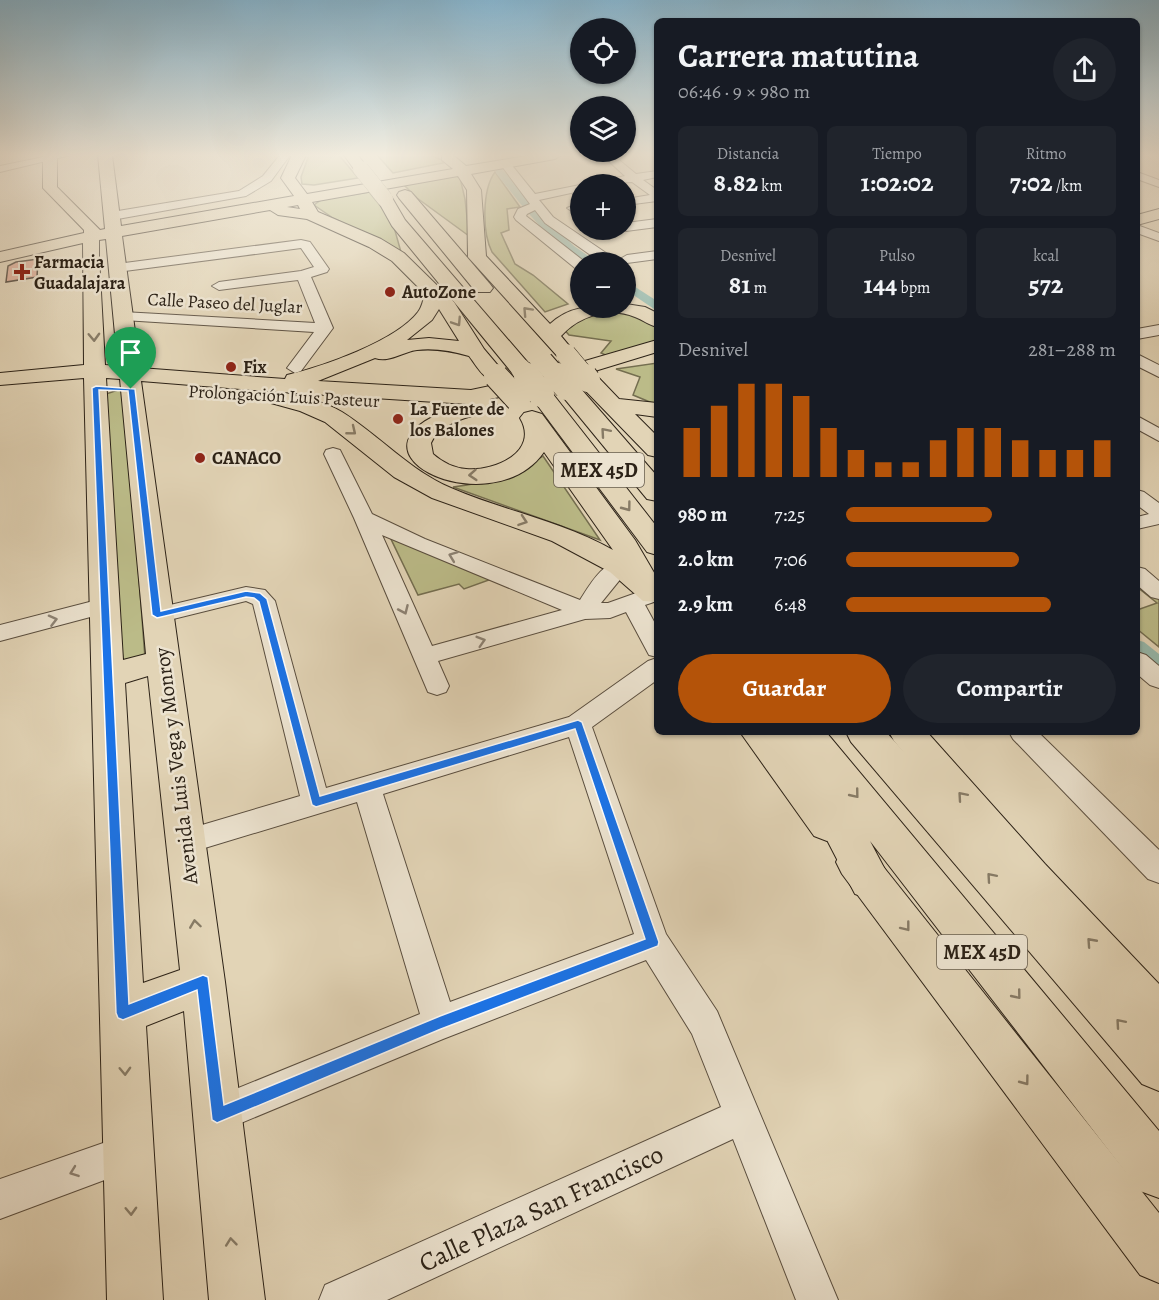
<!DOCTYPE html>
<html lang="es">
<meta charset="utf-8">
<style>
body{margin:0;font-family:Alegreya,serif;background:#20242c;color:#f1f3f6;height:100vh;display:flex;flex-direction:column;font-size:22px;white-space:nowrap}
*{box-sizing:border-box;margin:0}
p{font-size:20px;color:#9ea1a6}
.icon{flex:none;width:33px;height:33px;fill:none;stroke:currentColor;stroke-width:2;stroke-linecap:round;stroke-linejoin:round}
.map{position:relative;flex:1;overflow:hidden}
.side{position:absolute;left:654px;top:18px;width:486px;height:717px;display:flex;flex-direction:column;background:#171b24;border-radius:9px;box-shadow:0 2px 4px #0004}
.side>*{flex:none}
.controls{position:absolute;left:570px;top:18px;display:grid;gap:12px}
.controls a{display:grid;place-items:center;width:66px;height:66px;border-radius:50%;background:#171b24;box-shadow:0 2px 4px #0004;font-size:30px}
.pin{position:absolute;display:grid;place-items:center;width:51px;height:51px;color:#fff;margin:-62px -26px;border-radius:50% 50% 50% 0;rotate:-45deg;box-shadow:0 0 6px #0007}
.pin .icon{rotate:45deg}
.round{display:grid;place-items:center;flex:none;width:63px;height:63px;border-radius:32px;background:#20242c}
.head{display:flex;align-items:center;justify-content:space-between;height:102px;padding:0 24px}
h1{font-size:33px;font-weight:700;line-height:45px}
.figures{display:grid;grid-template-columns:repeat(3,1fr);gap:9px;height:102px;padding:6px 24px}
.figures div{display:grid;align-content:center;border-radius:9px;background:#20242c;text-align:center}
.figures b{font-size:26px;font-weight:700}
.figures small{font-size:16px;font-weight:400}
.figures p{font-size:16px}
.chart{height:168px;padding:12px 24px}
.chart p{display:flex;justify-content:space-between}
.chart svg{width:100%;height:108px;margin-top:6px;stroke:#b45309;stroke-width:6}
.button{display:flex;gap:12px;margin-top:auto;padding:12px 24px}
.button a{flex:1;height:69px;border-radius:36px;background:#b45309;color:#fff;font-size:24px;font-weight:700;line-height:69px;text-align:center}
.button a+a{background:#20242c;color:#f1f3f6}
ul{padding:0 24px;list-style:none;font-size:20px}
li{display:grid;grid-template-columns:96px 72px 1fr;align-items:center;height:45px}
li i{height:15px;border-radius:8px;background:#b45309}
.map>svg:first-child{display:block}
</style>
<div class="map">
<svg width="1159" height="1300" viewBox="0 0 1159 1300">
<rect width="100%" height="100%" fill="#e2d4b6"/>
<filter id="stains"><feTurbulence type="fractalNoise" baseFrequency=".00333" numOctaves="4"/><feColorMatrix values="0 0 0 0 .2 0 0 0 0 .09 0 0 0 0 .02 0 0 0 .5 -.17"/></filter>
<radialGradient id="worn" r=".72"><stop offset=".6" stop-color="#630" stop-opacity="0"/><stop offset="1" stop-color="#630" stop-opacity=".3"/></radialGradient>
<g fill="#bb8" stroke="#746e50" stroke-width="1.5">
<path d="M309,155H339L358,178L314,185L302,184L301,177Z"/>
<path d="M377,155H430L442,160L443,163L393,173Z"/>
<path d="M495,172L520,207L507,209L509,230L501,233L515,264L533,275L568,304L545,312L492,252C482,232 482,190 495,172Z"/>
<path d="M456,176L460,178L465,199L469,236L417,198L403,184Z"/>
<path d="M369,192L392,220L401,252L333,218L314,205L321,200Z"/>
<path d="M607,308H624L657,321V339L648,349L612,358L601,353L611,341L569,335L560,325Z"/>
<path d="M657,363V405L633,395L640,377L616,369Z"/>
<path d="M118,390L125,392L145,658L123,663L103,395Z"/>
<path d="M543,456L600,540L453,487C487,483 514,474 543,456Z"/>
<path d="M389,535L500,576L464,589L459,584L418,595Z"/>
<path d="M1137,580L1159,598V647L1137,629V610L1157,603L1137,587Z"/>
</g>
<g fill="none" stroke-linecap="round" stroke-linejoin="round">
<g fill="#95b8ab" fill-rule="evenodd">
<path d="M496,169H502L533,205L574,246L597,262C593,262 588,263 584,262C556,251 515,197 496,173Z"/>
<path d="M626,281L657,301V311L626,290Z"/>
<path d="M1137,640L1144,642L1159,654V673L1151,670L1137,658Z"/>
</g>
</g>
<path fill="#dea48e" stroke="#2c2217" stroke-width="1.5" d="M38,259L37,277L6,282L8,266L16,262Z"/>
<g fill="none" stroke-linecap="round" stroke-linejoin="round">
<defs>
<g id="minor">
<path d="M53,155H71L0,172V166Z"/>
<path d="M280,155H290L271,181L246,196L112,220L106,216L112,212L239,191L263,176Z"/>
<path d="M602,155H613L636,174L657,171V177L643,180L657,190V201L626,205V199L650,195L632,182L595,184L596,182L625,176Z"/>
<path d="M506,162L510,163L535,194L580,185V191L539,200L553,217L609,255L611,258L609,261H599L545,223L535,210L527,214L526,216L585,262H580V269L575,268L516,220L514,217L518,209L530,204L501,165Z"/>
<path d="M1137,172L1159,180V187L1137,179Z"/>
<path d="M580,203V210L573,212L567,208Z"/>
<path d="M657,219V227L626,231L622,230H626V223Z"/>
<path d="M1137,225L1159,233V241L1137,233Z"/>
<path d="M301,240L310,242L329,269L327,272L311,277L333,328L301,371L295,373L287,368L314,332L123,320L116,316L123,312L315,323L298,280L219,290L212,286L219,282L301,271L314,267L301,248L117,272L110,268L117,264Z"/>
<path d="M657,251V259L627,263L620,259L627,255Z"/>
<path d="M1159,325V335L1137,339V329Z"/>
<path d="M1137,354L1159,365V377L1137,366Z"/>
<path d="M1137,416L1159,428V441L1137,429Z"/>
<path d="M333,448L340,450L372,514L425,539L580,600C590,584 606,556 628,561L631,566L601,603H608L653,587L657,588V601L645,605L657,627V657L649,655L626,612L610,618L585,619L438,661L449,686L446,692L437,695L428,692L354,518L324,454L326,450ZM382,535L562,610L432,646Z"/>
<path d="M1137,490L1144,492L1159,503V524L1137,529V517L1149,514L1137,505Z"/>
<path d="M1137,567L1145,569L1159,581V599L1151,597L1137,585Z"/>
<path d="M246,587L265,590L275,601L326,788L569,717L648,661L657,658V680L592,727L666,934L717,1011L838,1300H796L733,1139L387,1300H319L325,1285L721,1107L692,1034L646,960L443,1039L217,1133L204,1128L199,1115L204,1102L420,1014L357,802L185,854L175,851L170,842L175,833L300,796L253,604L246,601L157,623L149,620L145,615L149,610ZM569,737L634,934L450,1002L383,794Z"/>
<path d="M105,598L113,601L116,606L113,611L0,641V625Z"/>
<path d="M1137,652L1146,655L1159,666V688L1150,685L1137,674Z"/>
<path d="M1009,732H1038L1159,850V883L1148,879L1013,739Z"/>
<path d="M129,1134L142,1140L148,1153L142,1166L0,1219V1179Z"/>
</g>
<g id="major">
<path d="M43,155H57V187L100,230L105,229L98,155H112L121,226L294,196L281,178L292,155H306L295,178L307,194L453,169L442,160V155H453L466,166L533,155H562L555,159L471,174L481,190L486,256L550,324C574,302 595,308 626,308V304L645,307L657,313V327C649,325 643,320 635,317C609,306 579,316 561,336L576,354L573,358L566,360L559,358L468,257L467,190L458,176L312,202L318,212L381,239L404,253L454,302L484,349L506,375L503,380C485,384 479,369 469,356C452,351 434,348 417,350C402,352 389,363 375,358L318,381L471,390L523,379L657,340V352L536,389L490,399L497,405L494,410C473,416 441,421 431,443L433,454C442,462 454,468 466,469C494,472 540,452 520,418L524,413L532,411L542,414L635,540L656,576L654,580L657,582V602L643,601L610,572L552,541L432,498L394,477L325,422L300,411L271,403L268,398L271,393L278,392L141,381L225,982L265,1300H209L184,1011L146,1026L163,1300H107L84,378L0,385V373L84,365L83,243L0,262V252L84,233V230L43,188ZM298,205L300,209L287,207ZM270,210L278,215L307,219L369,247L392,261L425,294C423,300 422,307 418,312C396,341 322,367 287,375L285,379L140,368L122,236ZM106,239L118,366L105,365L99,256V240ZM439,309L459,341L429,338L407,340L432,320ZM106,378L120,379L146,654L123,660ZM281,392L467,404C317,446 490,530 544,452L613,550C562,521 504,511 451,488C409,470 380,436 342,412C324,401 301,397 281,392ZM148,676L180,970L143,983L125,683Z"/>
<path d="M1159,209V219L1137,225V215Z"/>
<path d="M588,373L596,375L619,399L657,403V417L635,414L657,436V457L648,455L580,385L577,380L580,375Z"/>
<path d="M740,732H776L840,814L846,825L840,836L827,841L814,836Z"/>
<path d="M889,732H927L1045,864L1159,984V1038L1143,1032L1017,888L894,741Z"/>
<path d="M856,845L870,850L1159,1213V1283L1140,1275L842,874L836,862L842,850Z"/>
</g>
<g id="highway">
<path d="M344,155H358L368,169L361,173L356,172Z"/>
<path d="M405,190L411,192L490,284L493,288L490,292H476L399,198L397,195L399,192Z"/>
<path d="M385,194L391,196L405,220L529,364L532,369L529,374L521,376L513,374L392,226L377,199Z"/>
<path d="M567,380L575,382L657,476V501L647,499L559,392L556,387L559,382Z"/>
<path d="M541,387L549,389L657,527V555L647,552L529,394L533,389Z"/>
<path d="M762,732H826L1159,1131V1198L1140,1191L870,841L891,881L885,894L870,899L855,894L799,786Z"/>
<path d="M846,732H886L1159,1031V1091L1142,1084L851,742Z"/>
</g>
</defs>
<use href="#minor" stroke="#5a4e3f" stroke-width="2"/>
<use href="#major" stroke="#2c2217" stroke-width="2"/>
<use href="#highway" stroke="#2c2217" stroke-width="2"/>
<use href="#minor" fill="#ece3d0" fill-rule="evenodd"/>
<use href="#major" fill="#e2d4b6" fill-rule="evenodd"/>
<use href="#highway" fill="#e2d4b6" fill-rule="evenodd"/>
<defs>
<g id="major-bridge-far1">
<path d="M566,354L586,378"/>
<path d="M495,375L497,378"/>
</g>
<g id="major-bridge">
<path d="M496,376L518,400"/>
<path d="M585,376L588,380"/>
</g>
<path id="highway-bridge-far2" d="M361,169L385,199"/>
<g id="highway-bridge-far1">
<path d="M543,361L558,378"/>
<path d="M521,369L528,378"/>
</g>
<g id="highway-bridge">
<path d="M527,376L541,394"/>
<path d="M557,376L567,387"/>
</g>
</defs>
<use href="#major-bridge-far1" stroke="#2c2217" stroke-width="21" stroke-linecap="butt"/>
<use href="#major-bridge" stroke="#2c2217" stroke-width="26" stroke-linecap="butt"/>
<use href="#highway-bridge-far2" stroke="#2c2217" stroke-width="16" stroke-linecap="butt"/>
<use href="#highway-bridge-far1" stroke="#2c2217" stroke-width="22" stroke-linecap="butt"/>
<use href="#highway-bridge" stroke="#2c2217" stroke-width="27" stroke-linecap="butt"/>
<use href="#major-bridge-far1" stroke="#e2d4b6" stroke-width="20"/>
<use href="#major-bridge" stroke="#e2d4b6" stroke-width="24"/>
<use href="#highway-bridge-far2" stroke="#e2d4b6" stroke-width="16"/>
<use href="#highway-bridge-far1" stroke="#e2d4b6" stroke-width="20"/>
<use href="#highway-bridge" stroke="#e2d4b6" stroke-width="26"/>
</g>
<defs><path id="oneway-chevron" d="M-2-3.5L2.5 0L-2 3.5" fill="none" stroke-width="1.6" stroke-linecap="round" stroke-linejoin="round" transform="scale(1.5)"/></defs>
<g stroke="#877b66">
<use href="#oneway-chevron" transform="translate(527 311) rotate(-133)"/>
<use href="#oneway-chevron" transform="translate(457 322) rotate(57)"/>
<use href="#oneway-chevron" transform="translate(94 337) rotate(88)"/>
<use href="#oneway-chevron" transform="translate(352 431) rotate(39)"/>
<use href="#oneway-chevron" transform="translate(605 432) rotate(-131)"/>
<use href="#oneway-chevron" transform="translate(473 475) rotate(176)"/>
<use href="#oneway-chevron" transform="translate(627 507) rotate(53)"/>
<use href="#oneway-chevron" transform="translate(523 521) rotate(19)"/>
<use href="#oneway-chevron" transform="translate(855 794) rotate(51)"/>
<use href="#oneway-chevron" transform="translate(962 796) rotate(-131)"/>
<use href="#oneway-chevron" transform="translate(991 877) rotate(-131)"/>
<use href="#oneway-chevron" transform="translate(195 924) rotate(-98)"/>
<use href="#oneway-chevron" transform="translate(906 927) rotate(52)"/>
<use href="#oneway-chevron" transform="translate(1091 942) rotate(-132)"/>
<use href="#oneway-chevron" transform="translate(1017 995) rotate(51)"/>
<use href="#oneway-chevron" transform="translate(1120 1023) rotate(-131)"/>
<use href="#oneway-chevron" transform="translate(125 1071) rotate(88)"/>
<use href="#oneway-chevron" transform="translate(1025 1081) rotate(53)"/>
<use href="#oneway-chevron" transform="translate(131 1211) rotate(88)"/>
<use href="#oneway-chevron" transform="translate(231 1242) rotate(-96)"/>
</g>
<g stroke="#8c8274">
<use href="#oneway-chevron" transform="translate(453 556) rotate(-159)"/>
<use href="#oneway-chevron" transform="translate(404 610) rotate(66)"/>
<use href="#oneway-chevron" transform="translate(53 620) rotate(-14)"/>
<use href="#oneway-chevron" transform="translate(481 641) rotate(-17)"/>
<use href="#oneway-chevron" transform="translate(74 1172) rotate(160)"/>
</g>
<linearGradient id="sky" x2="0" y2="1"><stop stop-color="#87b6d0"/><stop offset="0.46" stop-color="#f2ecde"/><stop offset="1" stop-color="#f2ecde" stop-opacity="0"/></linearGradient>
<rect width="1159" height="337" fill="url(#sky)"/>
<path fill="#1a73e8" stroke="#fff" stroke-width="1.5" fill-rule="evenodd" d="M96,386L135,389L161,611L246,591L260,593L267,599L320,796L578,720L582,722L659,942L658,946L441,1029L217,1123L212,1120L197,990L123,1020L118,1018L116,1013L92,388ZM99,390L128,391L152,615L157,618L246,597L254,598L259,602L312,805L316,807L575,729L645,939L440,1016L224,1105L208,977L203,975L129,1004Z"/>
<g fill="#8f2418" stroke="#ece3d0" stroke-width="2">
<path d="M19 263h6v6h6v6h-6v6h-6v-6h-6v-6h6z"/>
<circle cx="390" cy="292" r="6"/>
<circle cx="231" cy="367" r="6"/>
<circle cx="398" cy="419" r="6"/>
<circle cx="200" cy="458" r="6"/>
</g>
<g text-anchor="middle" stroke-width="5" stroke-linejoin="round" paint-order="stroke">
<g font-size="18" font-weight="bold" fill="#2c2217" stroke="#ece3d0" text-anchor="start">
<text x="34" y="268">Farmacia<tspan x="34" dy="21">Guadalajara</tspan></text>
<text x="402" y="298">AutoZone</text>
<text x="243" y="373">Fix</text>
<text x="410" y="415">La Fuente de<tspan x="410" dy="21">los Balones</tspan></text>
<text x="212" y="464">CANACO</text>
</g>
<g font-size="18" fill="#2c2217" stroke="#ece3d0">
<text transform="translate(225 303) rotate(3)" y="6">Calle Paseo del Juglar</text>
<text transform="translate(284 396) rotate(3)" y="6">Prolongación Luis Pasteur</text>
</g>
<g fill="#ece3d0" stroke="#665c4e" stroke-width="1.5">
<rect x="554" y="453" width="90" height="34" rx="4.5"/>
<rect x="937" y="935" width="90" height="34" rx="4.5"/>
</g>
<g font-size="20" font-weight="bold" fill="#2c2217">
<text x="599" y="477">MEX 45D</text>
<text x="982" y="959">MEX 45D</text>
</g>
<g font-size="21" fill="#2c2217" stroke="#ece3d0">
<text transform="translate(176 766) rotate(-97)" y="7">Avenida Luis Vega y Monroy</text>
</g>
<g font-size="26" fill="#2c2217" stroke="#ece3d0">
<text transform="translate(541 1208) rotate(-25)" y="9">Calle Plaza San Francisco</text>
</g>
</g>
<rect width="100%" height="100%" filter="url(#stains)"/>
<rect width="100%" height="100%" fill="url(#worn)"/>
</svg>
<div class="controls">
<a><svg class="icon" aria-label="locate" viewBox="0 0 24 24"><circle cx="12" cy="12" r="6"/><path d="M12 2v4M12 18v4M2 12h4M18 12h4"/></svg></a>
<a><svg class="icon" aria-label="layers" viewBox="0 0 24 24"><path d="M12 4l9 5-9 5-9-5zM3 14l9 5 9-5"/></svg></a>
<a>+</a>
<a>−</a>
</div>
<div class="pin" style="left:131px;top:389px;background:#1e9e55"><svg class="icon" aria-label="arrive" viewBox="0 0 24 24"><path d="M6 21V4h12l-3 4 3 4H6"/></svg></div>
<section class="side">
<div class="head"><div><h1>Carrera matutina</h1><p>06:46 · 9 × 980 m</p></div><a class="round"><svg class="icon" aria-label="share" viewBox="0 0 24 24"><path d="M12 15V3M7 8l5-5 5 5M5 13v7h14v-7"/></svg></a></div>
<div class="figures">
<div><p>Distancia</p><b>8.82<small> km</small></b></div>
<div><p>Tiempo</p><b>1:02:02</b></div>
<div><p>Ritmo</p><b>7:02<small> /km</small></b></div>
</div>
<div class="figures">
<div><p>Desnivel</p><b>81<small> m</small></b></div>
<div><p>Pulso</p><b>144<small> bpm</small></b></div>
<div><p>kcal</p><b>572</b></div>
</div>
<div class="chart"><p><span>Desnivel</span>281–288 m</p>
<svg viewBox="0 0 160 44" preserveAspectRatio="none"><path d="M5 44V24M15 44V15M25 44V6M35 44V6M45 44V11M55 44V24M65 44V33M75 44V38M85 44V38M95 44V29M105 44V24M115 44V24M125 44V29M135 44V33M145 44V33M155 44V29"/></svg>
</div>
<ul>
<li><b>980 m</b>7:25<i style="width:54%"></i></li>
<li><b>2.0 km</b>7:06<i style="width:64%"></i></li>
<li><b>2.9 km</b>6:48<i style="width:76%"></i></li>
</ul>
<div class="button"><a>Guardar</a><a>Compartir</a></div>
</section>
</div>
